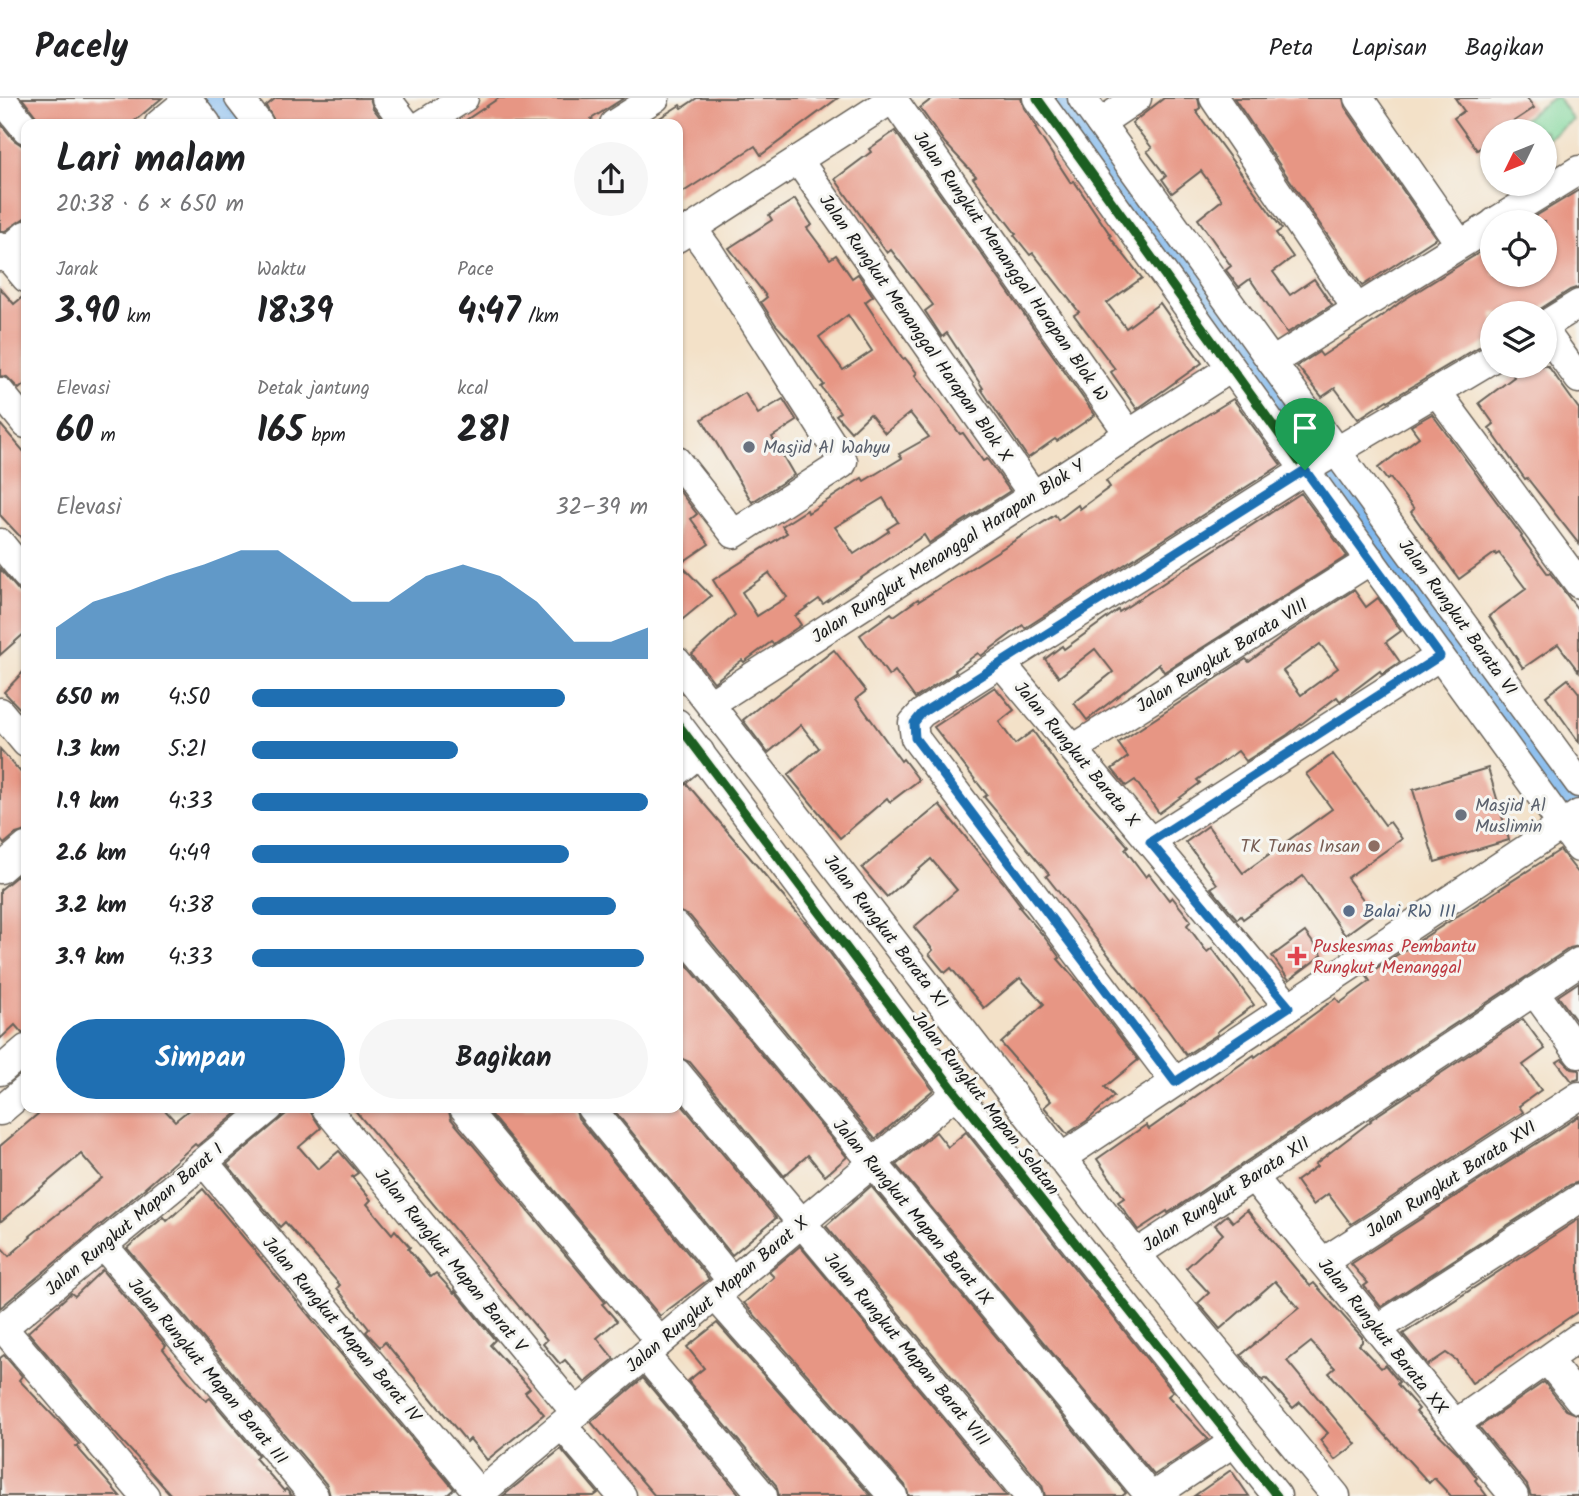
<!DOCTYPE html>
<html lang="id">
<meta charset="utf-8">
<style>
body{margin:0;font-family:Kalam,sans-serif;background:#f6f6f6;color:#202124;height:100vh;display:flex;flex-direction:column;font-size:26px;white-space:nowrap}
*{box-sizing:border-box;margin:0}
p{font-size:23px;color:#757577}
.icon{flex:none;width:38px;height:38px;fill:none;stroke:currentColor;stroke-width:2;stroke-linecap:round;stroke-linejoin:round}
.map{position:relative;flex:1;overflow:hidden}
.side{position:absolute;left:21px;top:21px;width:662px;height:994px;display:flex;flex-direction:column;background:#fff;border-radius:14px;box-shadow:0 2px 5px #0004}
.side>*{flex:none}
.needle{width:46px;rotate:227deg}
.buttons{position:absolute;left:1480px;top:21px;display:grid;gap:14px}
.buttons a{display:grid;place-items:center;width:77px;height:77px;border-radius:50%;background:#fff;box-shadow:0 2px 5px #0004;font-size:35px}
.pin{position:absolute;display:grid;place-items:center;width:60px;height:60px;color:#fff;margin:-72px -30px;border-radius:50% 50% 50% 0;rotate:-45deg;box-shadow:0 0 7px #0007}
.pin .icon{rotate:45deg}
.round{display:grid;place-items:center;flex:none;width:74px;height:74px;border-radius:37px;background:#f6f6f6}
.overview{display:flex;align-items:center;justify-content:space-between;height:119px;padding:0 35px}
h1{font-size:38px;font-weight:600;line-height:52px}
.metrics{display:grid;grid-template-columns:repeat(3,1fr);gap:10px;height:119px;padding:7px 35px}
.metrics div{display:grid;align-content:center}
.metrics b{font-size:35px;font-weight:600}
.metrics small{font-size:19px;font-weight:400}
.metrics p{font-size:19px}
.chart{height:196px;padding:14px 35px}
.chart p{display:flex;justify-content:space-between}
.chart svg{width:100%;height:126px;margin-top:7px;fill:#1f6fb2;opacity:.7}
.primary-button{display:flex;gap:14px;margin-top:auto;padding:14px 35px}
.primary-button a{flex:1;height:80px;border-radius:42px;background:#1f6fb2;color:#fff;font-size:28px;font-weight:600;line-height:80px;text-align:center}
.primary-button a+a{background:#f6f6f6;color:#202124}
ul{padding:0 35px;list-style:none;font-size:23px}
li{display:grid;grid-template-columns:112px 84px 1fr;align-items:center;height:52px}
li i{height:18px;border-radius:9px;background:#1f6fb2}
header{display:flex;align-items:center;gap:42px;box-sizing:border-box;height:98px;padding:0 35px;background:#fff;border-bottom:2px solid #e0e0e0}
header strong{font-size:33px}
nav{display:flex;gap:38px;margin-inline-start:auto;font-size:24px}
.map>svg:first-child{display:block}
</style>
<header>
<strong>Pacely</strong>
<nav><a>Peta</a><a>Lapisan</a><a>Bagikan</a></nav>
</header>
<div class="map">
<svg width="1579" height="1398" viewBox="0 0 1579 1398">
<rect width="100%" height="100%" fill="#f6f6f2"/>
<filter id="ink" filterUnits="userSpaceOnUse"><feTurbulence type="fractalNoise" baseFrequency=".0143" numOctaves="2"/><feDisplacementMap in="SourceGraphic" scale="14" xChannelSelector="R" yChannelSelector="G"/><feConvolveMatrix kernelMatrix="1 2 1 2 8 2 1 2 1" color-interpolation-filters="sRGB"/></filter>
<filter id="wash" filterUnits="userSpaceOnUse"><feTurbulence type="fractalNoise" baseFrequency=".00686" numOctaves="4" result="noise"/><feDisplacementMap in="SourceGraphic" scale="28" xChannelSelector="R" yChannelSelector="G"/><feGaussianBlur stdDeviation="1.57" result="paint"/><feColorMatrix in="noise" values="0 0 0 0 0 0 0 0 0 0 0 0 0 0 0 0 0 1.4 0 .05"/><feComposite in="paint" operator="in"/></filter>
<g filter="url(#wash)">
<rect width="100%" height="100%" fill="#f3e1c8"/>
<path fill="#7fd69a" stroke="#4e795b" stroke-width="2" d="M1553,0H1558L1573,22L1545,42V33H1516L1512,29Z"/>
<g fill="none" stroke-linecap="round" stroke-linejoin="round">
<g stroke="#7eb7ee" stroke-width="35">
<path d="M221,0L241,26"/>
<path d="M1060,0L1331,374L1579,724"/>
</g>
</g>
<g id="blocks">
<g fill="#e79684" fill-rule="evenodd">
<path d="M22,0H162L131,26H42Z"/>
<path d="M276,0H370L373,10L385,26H276L266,8Z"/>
<path d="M499,0H624L591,21L595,26H460Z"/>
<path d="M697,0H838L761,57L755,48L677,98V26H650L680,7L682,10Z"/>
<path d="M933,0H1021L1024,10L1037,29L1035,30L1071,85L1074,83L1111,138L1110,139L1142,180L1107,205L1126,230L1160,205L1202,265L1137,311L1111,274L1115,271L1074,217L1079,214L1033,155L1030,157L1014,137L1016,136L973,80L976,78L945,45L920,10Z"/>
<path d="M1164,0H1198L1200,10L1196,13L1282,131L1276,135L1293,159L1273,174L1290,197L1314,181L1332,207L1287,235L1250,181L1239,189L1226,172L1231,168L1198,121L1222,102L1201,73L1172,95L1162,81L1166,78L1147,53L1152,50L1132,25Z"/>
<path d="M1234,0H1343L1345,9L1436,140L1362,188Z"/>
<path d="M1455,0H1527L1534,10L1499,33H1493V41L1477,52L1454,20L1464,13Z"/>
<path d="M0,25L14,42L26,50V119L5,133H0Z"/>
<path d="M895,33L1095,317L1057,343L1055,341L1028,360L981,291L983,290L947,235L942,239L925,213L933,207L891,152L887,155L835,81L871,54L869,51Z"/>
<path d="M1579,92V189L1570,192L1534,215H1493V243L1484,246L1388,303L1387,302L1358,321L1335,290L1322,299L1297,268L1319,254L1322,258L1381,219L1402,203L1493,146V177H1545V124H1526Z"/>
<path d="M795,101L812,127L807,130L830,161L836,157L852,180L858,176L873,198L865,204L903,261L905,260L917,275L915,277L960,336L963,335L983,363L987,361L1010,393L929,445L924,437L823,506L819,501L795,518L801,527L773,546L771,544L744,564L742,562L714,584L692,556L735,517L713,482L787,435L782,428L807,412L808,415L862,380L864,383L902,360L899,356L929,339L910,315L885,335L870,316L851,334L836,317L840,314L821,289L824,287L795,248L776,227L761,204L767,199L729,150L772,122L769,117ZM848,217L872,253L843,272L819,239ZM883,400L898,424L887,431L889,433L854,456L835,429ZM769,475L787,499L757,518L742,494Z"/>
<path d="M0,190L14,206L26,196V285L19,291L7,279L0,278Z"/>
<path d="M1508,268H1548L1579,311V446L1527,380L1525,381L1489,330L1494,326L1479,305L1514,279Z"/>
<path d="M745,295L758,316L783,301L797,323L772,339L794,377L752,404L702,321Z"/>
<path d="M1233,301L1281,367L1025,530L1023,527L981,558L978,555L955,572L956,574L915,600L895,573L889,578L860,537L891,515L894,518L918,501L919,503L1055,417L1058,422L1078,407L1080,411L1110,389L1106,383L1158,347Z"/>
<path d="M1432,316L1522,438L1521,439L1548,476L1550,475L1579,513V574L1558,546L1523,570L1489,518L1526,491L1499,455L1496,457L1495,455L1459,481L1411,414L1414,411L1390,380L1387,382L1378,370L1419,339L1411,328Z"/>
<path d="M0,326L26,356V445L0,417Z"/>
<path d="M677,390L697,416L691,421L709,446L680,466L711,498L677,526Z"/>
<path d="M1301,395L1347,458L1164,574L1159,566L1087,622L1074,605L1113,574L1095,551L1059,579L1045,561L1062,548L1064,551L1118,512L1119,514Z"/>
<path d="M0,471L26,501V534L0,557Z"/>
<path d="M1354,492L1366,509L1378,500L1401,533L1386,544L1400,564L1382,576L1380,573L1340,603L1337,599L1287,637L1246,663L1238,653L1197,682L1200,685L1159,715L1135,682L1126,688L1112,671L1128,659L1118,645L1246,561L1249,564L1286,536ZM1320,546L1338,570L1301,597L1283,573Z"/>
<path d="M834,552L866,593L856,601L901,663L903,661L919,682L890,704L887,700L840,740L788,677L819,650L801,627L768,655L743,622L770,600L771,601Z"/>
<path d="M26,571V617L4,594Z"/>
<path d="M1568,581L1579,595V644L1546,598Z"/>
<path d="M995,589L1014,612L999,624L1015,646L1033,633L1061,672L1128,748L1125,751L1146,779L1149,776L1169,802L1172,799L1191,823L1187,827L1207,854L1212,850L1254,907L1217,934L1218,936L1186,957L1168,932L1046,778L1049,776L984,699L987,697L934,629Z"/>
<path d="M0,651L26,680V733L16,736L4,746L0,741Z"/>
<path d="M1333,656L1385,727L1390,724L1402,741L1347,780L1374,816L1345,837L1303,778L1243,821L1241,818L1237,821L1211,790L1217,786L1186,744L1208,728L1243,775L1332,711L1306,676Z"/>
<path d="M1488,670L1509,742L1435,764L1413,692Z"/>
<path d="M687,686L817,838L933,992L875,1041L690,818L677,813V689Z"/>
<path d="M939,707L1003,784L1021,808L1019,809L1042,836L1060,860L1058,861L1078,884L1138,962L1105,989L1114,998L1088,1022L1067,1036L1044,1009L1051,1003L1001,945L1044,906L1020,880L984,910L951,870L945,875L929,856L933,852L914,829L957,792L931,761L887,799L862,770Z"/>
<path d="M1560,752L1579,776V848L1570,850L1168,1115L1167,1113L1138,1132L1118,1104L1124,1100L1097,1061L1146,1027L1149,1031L1254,957L1255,959L1336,900L1340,905L1370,883L1366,877Z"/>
<path d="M17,778L26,789V935H22L15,927L0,941V792Z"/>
<path d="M1305,834L1322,857L1289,882L1272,858Z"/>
<path d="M677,855L847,1059L825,1078L808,1057L784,1078L690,964L677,959Z"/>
<path d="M1579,884V927L1558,898Z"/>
<path d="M1523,921L1545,951L1523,967L1541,992L1519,1008L1523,1014L1351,1126L1328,1096L1313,1107L1296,1083L1317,1068L1315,1066L1371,1023L1370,1022Z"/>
<path d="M1562,961L1572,971L1579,972V981L1572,983L1557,964Z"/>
<path d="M677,1001L776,1120L732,1157L612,1010H677Z"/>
<path d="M45,1010H163L175,1023L191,1010H243L197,1048L195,1046L138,1096L0,1210V1148L9,1158L31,1139L30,1138L102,1080L81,1056L0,1124V1048Z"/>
<path d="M293,1010H308L321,1030L299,1049L318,1071L339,1053L358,1075L352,1079L371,1102L367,1106L392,1136L395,1132L410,1149L408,1151L431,1179L436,1175L454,1195L455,1193L495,1242L490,1247L530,1290L525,1294L544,1316L487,1362L470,1341L467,1344L385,1244L380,1249L366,1234L369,1231L337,1190L340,1187L285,1124L280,1129L227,1066Z"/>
<path d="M353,1010H448L451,1021L605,1204L602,1206L617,1223L597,1240L614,1261L585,1285L565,1262L560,1266L543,1246L547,1242Z"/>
<path d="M485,1010H575L578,1020L709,1181L660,1218Z"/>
<path d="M1579,1018V1084L1570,1087L1381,1209L1364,1188L1368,1185L1351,1166Z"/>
<path d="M936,1034L948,1049L966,1034L1173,1294L1168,1298L1208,1341L1154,1377L896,1067Z"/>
<path d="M871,1088L1126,1395L1122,1398H1045L1042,1387L826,1128Z"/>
<path d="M203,1091L454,1391L446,1398H330L327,1387L127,1150L164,1119L167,1123Z"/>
<path d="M1247,1112L1310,1188L1314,1185L1362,1239V1244L1359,1247L1381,1270L1385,1267L1399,1284L1397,1286L1419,1311L1416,1314L1458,1355L1477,1380L1475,1382L1487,1398H1451L1434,1380L1429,1385L1329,1275L1335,1270L1311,1244L1287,1263L1356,1346L1335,1362L1320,1342L1328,1335L1300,1304L1293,1310L1266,1280L1263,1283L1241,1257L1299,1210L1275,1183L1220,1231L1198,1205L1209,1195L1186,1170L1223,1136L1215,1127L1227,1117L1233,1124Z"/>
<path d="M1579,1121V1213L1472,1285L1456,1262L1446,1255L1428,1267L1403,1236Z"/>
<path d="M800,1148L1007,1398H909L905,1387L744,1205L774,1179L769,1174Z"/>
<path d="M102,1172L166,1248L163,1251L185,1279L206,1303L210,1300L258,1357L255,1360L284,1393L286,1391L292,1398H172L103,1322L28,1234L71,1195L75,1198Z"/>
<path d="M717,1225L871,1398H779L776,1387L688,1283L704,1270L687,1249Z"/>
<path d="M4,1257L22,1278L19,1282L66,1331L79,1346L76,1348L120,1398H0V1260Z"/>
<path d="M643,1280L741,1398H655L591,1324Z"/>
<path d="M1544,1284L1566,1312L1579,1317V1398H1531L1527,1387L1479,1329Z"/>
<path d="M561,1351L598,1395L594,1398H503Z"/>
<path d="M1231,1372L1249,1398H1194L1214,1384Z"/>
</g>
</g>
</g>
<g filter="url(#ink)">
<use href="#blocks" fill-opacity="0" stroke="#676158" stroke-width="2"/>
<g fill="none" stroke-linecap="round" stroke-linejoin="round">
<defs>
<g id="minor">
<path d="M1,0L26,31"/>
<path d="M187,0L207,26"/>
<path d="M239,0L259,26"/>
<path d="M386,0L406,26"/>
<path d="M892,0L1129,336"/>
<path d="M1037,0L1305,372L922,615L913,625L915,640L1175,984"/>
<path d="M1082,0L1336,353L1579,685"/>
<path d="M1214,0L1357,211"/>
<path d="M1359,0L1460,146"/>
<path d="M1100,25L1137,0"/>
<path d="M159,26L188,2"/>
<path d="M423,26L464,0"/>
<path d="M614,26L655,0"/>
<path d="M798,62L1034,398"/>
<path d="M1495,124L1579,72"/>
<path d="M677,140L894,0"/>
<path d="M0,149L26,180"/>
<path d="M0,159L26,137"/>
<path d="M1545,227L1579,206"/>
<path d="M1545,234L1579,281"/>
<path d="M1493,260L1305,372L1579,750"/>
<path d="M1272,264L1493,126"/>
<path d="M0,294L26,326"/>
<path d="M1437,294L1579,486"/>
<path d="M677,363L734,436L842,366L843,363L708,152L692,130"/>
<path d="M0,445L26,477"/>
<path d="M677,564L1136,1156L1336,1398"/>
<path d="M1001,565L1289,909"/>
<path d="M710,606L1231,270"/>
<path d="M0,614L26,645"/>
<path d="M677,625L956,995L1277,1398"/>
<path d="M1073,651L1371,462"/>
<path d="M677,673L700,654"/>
<path d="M1150,744L1440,558"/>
<path d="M0,771L26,749"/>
<path d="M677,829L1150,1398"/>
<path d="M1534,893L1579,956"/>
<path d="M0,973L26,951"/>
<path d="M677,975L1029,1398"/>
<path d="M326,1010L576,1315"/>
<path d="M464,1010L660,1244"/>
<path d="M591,1010L732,1183"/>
<path d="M0,1013L26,991"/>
<path d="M1061,1060L1579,716"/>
<path d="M204,1064L481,1398"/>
<path d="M1253,1079L1514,1398"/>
<path d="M103,1147L314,1398"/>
<path d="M1136,1156L1579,864"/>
<path d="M1323,1164L1579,998"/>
<path d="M715,1198L893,1398"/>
<path d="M3,1230L145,1398"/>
<path d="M1377,1231L1579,1101"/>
<path d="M0,1232L269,1010"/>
<path d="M645,1257L763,1398"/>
<path d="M1547,1262L1579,1301"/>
<path d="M1455,1326L1579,1239"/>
<path d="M562,1327L622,1398"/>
<path d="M477,1398L956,995"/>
<path d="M1153,1398L1234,1344"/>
</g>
</defs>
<use href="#minor" stroke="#676158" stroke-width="31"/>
<use href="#minor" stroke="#fff" stroke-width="28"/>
<defs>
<g id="cycleway">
<path d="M1037,0L1305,372L922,615L913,625L915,640L1175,984"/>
<path d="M677,625L956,995L1277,1398"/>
</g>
</defs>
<use href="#cycleway" stroke="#f6f6f2" stroke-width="13"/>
<use href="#cycleway" stroke="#1b5e20" stroke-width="9"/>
</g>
</g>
<g fill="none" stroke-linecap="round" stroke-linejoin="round" filter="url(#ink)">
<defs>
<path id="route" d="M1305,372L1440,558L1150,744L1289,909L1175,984L915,640L914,625L922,615Z"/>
</defs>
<use href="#route" stroke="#fff" stroke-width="14"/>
<use href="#route" stroke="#1f6fb2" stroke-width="9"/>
</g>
<g fill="#6b7280" stroke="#f6f6f2" stroke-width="2.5">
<circle cx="749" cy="349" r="7"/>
<circle cx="1461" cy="717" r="7"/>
</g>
<circle fill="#8d6e63" stroke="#f6f6f2" stroke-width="2.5" cx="1374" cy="748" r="7"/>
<circle fill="#5c6f8a" stroke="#f6f6f2" stroke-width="2.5" cx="1349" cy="813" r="7"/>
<path fill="#e0444e" stroke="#f6f6f2" stroke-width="2.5" d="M1293.5 847.5h7v7h7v7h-7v7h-7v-7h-7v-7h7z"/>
<g text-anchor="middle" stroke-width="6" stroke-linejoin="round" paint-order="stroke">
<g font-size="18" fill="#1c1c1c" stroke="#f6f6f2">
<text transform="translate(1011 168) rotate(55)" y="6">Jalan Rungkut Menanggal Harapan Blok W</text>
<text transform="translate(916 230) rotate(55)" y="6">Jalan Rungkut Menanggal Harapan Blok X</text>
<text transform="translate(948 453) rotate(-33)" y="6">Jalan Rungkut Menanggal Harapan Blok Y</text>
<text transform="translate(1458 519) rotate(54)" y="6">Jalan Rungkut Barata VI</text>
<text transform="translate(1222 557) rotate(-32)" y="6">Jalan Rungkut Barata VIII</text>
<text transform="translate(1077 656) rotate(50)" y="6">Jalan Rungkut Barata X</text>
<text transform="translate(886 833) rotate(52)" y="6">Jalan Rungkut Barata XI</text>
<text transform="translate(986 1005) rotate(52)" y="6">Jalan Rungkut Mapan Selatan</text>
<text transform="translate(1451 1081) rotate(-33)" y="6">Jalan Rungkut Barata XVI</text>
<text transform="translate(1226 1096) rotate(-33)" y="6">Jalan Rungkut Barata XII</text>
<text transform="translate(913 1114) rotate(50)" y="6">Jalan Rungkut Mapan Barat IX</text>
<text transform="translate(134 1121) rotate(-40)" y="6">Jalan Rungkut Mapan Barat I</text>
<text transform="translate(451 1162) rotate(51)" y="6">Jalan Rungkut Mapan Barat V</text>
<text transform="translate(717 1196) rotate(-40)" y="6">Jalan Rungkut Mapan Barat X</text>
<text transform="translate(342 1231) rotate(50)" y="6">Jalan Rungkut Mapan Barat IV</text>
<text transform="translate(1383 1238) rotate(51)" y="6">Jalan Rungkut Barata XX</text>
<text transform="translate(907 1251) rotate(50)" y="6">Jalan Rungkut Mapan Barat VIII</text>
<text transform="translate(208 1273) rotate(50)" y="6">Jalan Rungkut Mapan Barat III</text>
</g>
<g font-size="18" fill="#5b616d" stroke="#f6f6f2" text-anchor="start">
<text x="763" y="355">Masjid Al Wahyu</text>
<text x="1475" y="713">Masjid Al<tspan x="1475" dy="21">Muslimin</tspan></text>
</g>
<g font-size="18" fill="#785e54" stroke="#f6f6f2" text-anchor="end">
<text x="1360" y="754">TK Tunas Insan</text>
</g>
<g font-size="18" fill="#4e5e75" stroke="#f6f6f2" text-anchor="start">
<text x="1363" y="819">Balai RW III</text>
</g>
<g font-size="18" fill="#be3a42" stroke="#f6f6f2" text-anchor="start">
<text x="1313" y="854">Puskesmas Pembantu<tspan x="1313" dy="21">Rungkut Menanggal</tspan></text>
</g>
</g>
</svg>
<div class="buttons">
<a><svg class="needle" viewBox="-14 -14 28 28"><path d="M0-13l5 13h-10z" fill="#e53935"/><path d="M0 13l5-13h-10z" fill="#757577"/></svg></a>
<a><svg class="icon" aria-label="locate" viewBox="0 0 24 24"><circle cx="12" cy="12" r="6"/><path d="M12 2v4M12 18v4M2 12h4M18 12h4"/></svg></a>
<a><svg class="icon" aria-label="layers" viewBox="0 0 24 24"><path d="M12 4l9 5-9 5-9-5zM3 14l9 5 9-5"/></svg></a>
</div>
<div class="pin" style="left:1305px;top:372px;background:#1e9e55"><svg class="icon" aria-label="arrive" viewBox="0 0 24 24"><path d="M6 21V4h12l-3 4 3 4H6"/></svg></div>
<section class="side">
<div class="overview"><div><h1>Lari malam</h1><p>20:38 · 6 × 650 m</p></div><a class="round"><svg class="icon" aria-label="share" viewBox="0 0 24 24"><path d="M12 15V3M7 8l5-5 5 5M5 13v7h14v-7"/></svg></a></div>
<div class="metrics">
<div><p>Jarak</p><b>3.90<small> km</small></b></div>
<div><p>Waktu</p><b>18:39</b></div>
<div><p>Pace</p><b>4:47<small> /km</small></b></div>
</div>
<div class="metrics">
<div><p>Elevasi</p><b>60<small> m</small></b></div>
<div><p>Detak jantung</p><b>165<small> bpm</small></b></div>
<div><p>kcal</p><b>281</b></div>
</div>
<div class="chart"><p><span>Elevasi</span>32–39 m</p>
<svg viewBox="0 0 160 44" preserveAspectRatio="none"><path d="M0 44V33L10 24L20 20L30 15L40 11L50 6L60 6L70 15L80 24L90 24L100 15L110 11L120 15L130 24L140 38L150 38L160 33V44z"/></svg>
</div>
<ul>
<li><b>650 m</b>4:50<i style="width:79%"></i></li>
<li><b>1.3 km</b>5:21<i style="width:52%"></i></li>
<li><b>1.9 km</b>4:33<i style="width:100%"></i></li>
<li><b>2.6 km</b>4:49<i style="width:80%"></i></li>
<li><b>3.2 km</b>4:38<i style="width:92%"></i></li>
<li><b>3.9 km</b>4:33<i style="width:99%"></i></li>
</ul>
<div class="primary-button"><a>Simpan</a><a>Bagikan</a></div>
</section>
</div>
